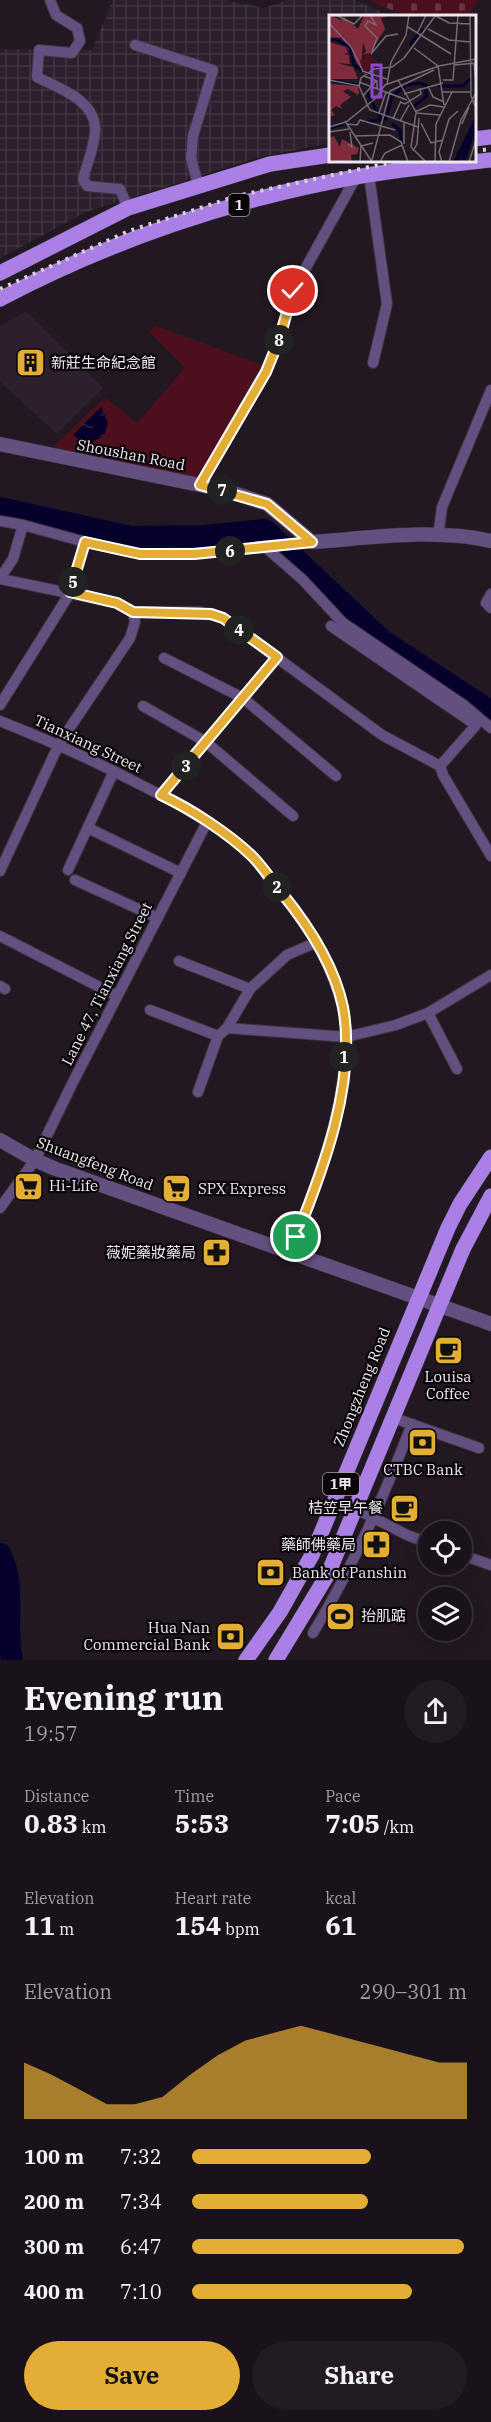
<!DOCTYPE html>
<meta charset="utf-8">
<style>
body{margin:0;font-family:"IBM Plex Serif","Noto Sans TC",serif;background:#231b23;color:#f1f3f6;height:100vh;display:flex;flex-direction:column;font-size:22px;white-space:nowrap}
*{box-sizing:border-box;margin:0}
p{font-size:20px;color:#9f9ea2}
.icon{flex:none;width:33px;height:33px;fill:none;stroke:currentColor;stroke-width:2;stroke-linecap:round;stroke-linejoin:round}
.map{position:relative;height:1660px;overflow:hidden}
.panel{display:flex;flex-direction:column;background:#1a121a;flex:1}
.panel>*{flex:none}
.controls{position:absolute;left:418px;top:1521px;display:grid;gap:12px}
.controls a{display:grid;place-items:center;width:54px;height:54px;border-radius:50%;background:#1a121a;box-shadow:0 3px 15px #0003,0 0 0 2px #383239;font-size:30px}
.pin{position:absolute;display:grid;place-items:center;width:51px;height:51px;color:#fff;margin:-26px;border:3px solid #fff;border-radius:50%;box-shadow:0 2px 6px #0007}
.km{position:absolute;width:30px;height:30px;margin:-15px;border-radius:50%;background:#222;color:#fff;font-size:16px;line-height:30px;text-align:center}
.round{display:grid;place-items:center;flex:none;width:63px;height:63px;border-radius:32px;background:#231b23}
.overview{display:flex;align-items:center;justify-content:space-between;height:102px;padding:0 24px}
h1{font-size:33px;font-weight:700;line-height:45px}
.metrics{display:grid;grid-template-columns:repeat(3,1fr);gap:9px;height:102px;padding:6px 24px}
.metrics div{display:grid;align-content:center}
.metrics b{font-size:26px;font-weight:700}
.metrics small{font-size:16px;font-weight:400}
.metrics p{font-size:16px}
.chart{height:168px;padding:12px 24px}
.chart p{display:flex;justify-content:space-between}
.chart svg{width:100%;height:108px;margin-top:6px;fill:#e4ad35;opacity:.7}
.cta{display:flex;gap:12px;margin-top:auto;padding:12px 24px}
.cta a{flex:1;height:69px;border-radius:36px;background:#e4ad35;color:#111;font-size:24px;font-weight:700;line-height:69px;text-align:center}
.cta a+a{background:#231b23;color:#f1f3f6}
ul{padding:0 24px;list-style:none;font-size:20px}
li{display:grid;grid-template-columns:96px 72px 1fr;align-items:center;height:45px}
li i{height:15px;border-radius:8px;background:#e4ad35}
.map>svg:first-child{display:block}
</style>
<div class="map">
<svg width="491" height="1660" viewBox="0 0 491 1660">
<defs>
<pattern id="industrial-grid" width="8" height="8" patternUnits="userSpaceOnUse" patternTransform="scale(1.5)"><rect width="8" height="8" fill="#2d1f2e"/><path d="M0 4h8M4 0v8" fill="none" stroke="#423542"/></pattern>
<pattern id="cemetery-stones" width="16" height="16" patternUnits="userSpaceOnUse" patternTransform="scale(1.5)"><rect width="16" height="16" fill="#4d0f1d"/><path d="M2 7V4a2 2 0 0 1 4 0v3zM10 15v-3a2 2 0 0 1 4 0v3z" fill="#67323e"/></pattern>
<pattern id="water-ripples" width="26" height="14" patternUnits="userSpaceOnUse" patternTransform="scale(1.5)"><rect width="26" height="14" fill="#06002c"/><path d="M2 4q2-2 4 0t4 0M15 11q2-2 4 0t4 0" fill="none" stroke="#2b254b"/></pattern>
</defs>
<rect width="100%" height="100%" fill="#221822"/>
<path fill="#2d1f2e" d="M26,311L103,388L57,434L0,382V326Z"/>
<path fill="url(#industrial-grid)" d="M113,0H227L264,8L287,0H355L390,16H330V143L256,158L86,212L0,258V49L92,50Z"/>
<path fill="#4d0f1d" d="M155,325L265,366L198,478L53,447L105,397L137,423L185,368L149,332Z"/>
<path fill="url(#cemetery-stones)" d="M371,0H478L468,16C436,17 398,18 371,0Z"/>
<path fill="url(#water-ripples)" d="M101,407L108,423L104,435C94,444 83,443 73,435Z"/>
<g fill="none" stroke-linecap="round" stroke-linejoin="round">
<g stroke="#06002c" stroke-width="22">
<path d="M0,508L131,537L206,536L265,530L383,641L487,709L491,715"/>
<path d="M0,1554C17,1587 4,1624 12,1660"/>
</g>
<defs>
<g id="minor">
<path d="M50,0L56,15L77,28L80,41L72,53L39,50L37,77C58,88 93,99 95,127C96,143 87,163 83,179L87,186L120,189L128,208"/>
<path d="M135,45L213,70L193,136L191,158L198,185"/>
<path d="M369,175L387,304L373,363"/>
<path d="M200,485L265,372L279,340L293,291L356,177"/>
<path d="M0,521L23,525L85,542L140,554H194L312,542"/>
<path d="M438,536L442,507L491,390"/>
<path d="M265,547L302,579L343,623L465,706L491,728"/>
<path d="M0,578L13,559L23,525"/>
<path d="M0,579L117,603L133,612H200L223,618L382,735L440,766L443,775L491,856"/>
<path d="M491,594L486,603L491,608"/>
<path d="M331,626L476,725L440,766"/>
<path d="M164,658L243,698L336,776"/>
<path d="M0,705L70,593L85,542"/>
<path d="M143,706L206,742L293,816"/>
<path d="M0,721C48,740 95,761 141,785C179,804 220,826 252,856C259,863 265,873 272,881C292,906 311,930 325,959C337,984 346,1010 346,1038C345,1115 317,1181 291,1252"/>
<path d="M161,795L277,658"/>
<path d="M88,828L181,873"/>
<path d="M68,870L114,771"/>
<path d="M0,871L59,744L130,638L135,622L133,612"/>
<path d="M75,880L158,918"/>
<path d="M0,936L117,996"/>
<path d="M179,961L250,989"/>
<path d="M0,986L5,989"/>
<path d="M150,1010L218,1036"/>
<path d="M428,1013L457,1069"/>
<path d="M227,1028L346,1037L396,1025L428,1013L491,975"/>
<path d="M198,1092L218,1036L227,1028L250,989L287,955L317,942"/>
<path d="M0,1208L35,1160L72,1084L207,822"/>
<path d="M394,1418L479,1448"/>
<path d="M356,1509L407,1535L429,1543"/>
<path d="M462,1555L491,1565"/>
<path d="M313,1633C354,1565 383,1498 412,1424"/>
</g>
<g id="tertiary">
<path d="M0,444L224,490L267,504L312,542C370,538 434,528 491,541"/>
<path d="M0,1140L35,1160L56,1169L491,1324"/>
</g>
<g id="primary">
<path d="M474,139L491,137"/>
<path d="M0,273L128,208L270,164L330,155"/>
<path d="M0,299C110,241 233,199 356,177C400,169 446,165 491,160"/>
<path d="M246,1660L280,1612L312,1555L448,1228L460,1204L491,1157"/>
<path d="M276,1660L328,1574L463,1249L491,1196"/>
</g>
</defs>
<use href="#minor" stroke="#3f353f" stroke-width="12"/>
<use href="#tertiary" stroke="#3f353f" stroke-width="15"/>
<use href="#primary" stroke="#3f353f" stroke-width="16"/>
<use href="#minor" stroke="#634f80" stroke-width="10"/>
<use href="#tertiary" stroke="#634f80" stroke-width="14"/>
<use href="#primary" stroke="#ab80e6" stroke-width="15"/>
<g stroke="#d9d0d9" stroke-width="4" stroke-dasharray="3 6" stroke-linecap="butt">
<path d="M474,151L491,149"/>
<path d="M0,289L129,231L237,196L401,160"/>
</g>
</g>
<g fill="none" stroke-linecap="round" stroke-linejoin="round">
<defs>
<path id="route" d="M293,291L279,340L266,372L200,485L267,504L312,542L194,554H140L85,542L70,592L117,603L133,612L211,614L223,618L277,657L161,795C191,809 228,833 252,856C263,867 271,880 281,892C308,925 334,964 343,1007C357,1081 323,1170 296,1237"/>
</defs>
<use href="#route" stroke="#fff" stroke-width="12"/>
<use href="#route" stroke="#e4ad35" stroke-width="8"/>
</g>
<defs>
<symbol id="building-square" viewBox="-11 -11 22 22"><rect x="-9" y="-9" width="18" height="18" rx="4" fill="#e4ad35" stroke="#090509"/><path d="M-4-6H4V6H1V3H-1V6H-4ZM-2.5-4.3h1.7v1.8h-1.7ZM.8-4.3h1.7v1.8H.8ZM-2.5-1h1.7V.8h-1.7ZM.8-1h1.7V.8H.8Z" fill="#111"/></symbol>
<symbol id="supermarket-square" viewBox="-11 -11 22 22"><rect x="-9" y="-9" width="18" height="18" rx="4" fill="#e4ad35" stroke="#090509"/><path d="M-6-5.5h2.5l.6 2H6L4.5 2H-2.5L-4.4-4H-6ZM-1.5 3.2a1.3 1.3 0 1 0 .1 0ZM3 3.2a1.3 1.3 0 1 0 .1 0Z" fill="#111"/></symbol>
<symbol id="pharmacy-square" viewBox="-11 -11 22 22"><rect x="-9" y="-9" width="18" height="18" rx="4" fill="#e4ad35" stroke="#090509"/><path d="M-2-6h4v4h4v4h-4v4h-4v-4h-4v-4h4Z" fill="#111"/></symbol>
<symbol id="cafe-square" viewBox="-11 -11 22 22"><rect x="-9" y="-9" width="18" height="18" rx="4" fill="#e4ad35" stroke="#090509"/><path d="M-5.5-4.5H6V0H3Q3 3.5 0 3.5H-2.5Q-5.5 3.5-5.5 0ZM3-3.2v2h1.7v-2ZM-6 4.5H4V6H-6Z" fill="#111"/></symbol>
<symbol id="bank-square" viewBox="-11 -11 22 22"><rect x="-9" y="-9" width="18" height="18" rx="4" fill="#e4ad35" stroke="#090509"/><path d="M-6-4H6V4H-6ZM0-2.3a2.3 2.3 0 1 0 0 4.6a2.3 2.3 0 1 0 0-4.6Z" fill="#111"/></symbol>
<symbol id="stadium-square" viewBox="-11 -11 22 22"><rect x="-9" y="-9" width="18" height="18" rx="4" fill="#e4ad35" stroke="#090509"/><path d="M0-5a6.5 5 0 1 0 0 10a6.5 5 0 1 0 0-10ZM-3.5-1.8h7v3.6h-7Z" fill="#111"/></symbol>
</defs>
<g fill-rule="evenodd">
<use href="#building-square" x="14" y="346" width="33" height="33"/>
<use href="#supermarket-square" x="12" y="1170" width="33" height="33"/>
<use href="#supermarket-square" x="160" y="1172" width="33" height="33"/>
<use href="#pharmacy-square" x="200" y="1236" width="33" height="33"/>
<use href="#cafe-square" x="432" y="1334" width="33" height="33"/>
<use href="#bank-square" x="406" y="1426" width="33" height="33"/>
<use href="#cafe-square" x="388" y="1492" width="33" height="33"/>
<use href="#pharmacy-square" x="360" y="1528" width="33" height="33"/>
<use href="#bank-square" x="254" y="1556" width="33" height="33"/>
<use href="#stadium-square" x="324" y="1600" width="33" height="33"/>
<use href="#bank-square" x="214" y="1620" width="33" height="33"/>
</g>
<g text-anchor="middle" stroke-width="4.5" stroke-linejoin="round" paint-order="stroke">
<g fill="#090509" stroke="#aaa3aa" stroke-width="1.5">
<rect x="228.5" y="194" width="21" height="22" rx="4.5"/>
<rect x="323" y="1473" width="36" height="22" rx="4.5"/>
</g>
<g font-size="14" font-weight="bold" fill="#efe7ef">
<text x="239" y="210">1</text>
<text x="341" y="1489">1甲</text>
</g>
<g font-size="15" fill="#efe7ef" stroke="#090509" text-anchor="start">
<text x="51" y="368">新莊生命紀念館</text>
<text x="49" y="1191">Hi-Life</text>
<text x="198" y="1194">SPX Express</text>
<text x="196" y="1258" text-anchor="end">薇妮藥妝藥局</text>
<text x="448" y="1382" text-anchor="middle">Louisa<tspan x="448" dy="17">Coffee</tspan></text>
<text x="423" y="1475" text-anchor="middle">CTBC Bank</text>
<text x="383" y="1513" text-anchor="end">桔笠早午餐</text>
<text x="356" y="1550" text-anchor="end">藥師佛藥局</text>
<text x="292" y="1578">Bank of Panshin</text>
<text x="361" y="1621">抬肌踮</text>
<text x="210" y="1633" text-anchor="end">Hua Nan<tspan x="210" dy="17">Commercial Bank</tspan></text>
</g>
<g font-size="15" fill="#efe7ef" stroke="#090509">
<text transform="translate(131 455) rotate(11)" y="5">Shoushan Road</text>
<text transform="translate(88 744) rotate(25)" y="5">Tianxiang Street</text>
<text transform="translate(107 984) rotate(-63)" y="5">Lane 47, Tianxiang Street</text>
<text transform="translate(95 1164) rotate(21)" y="5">Shuangfeng Road</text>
<text transform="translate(362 1387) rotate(-68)" y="5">Zhongzheng Road</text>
</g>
</g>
<g transform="translate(329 15)">
<rect width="147" height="147" fill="#221822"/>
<path d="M0,0L12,5L15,2L29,14L35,1L38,0H61L52,3L56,14L41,38L34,40L37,36L34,27L32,54L13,24L15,20L8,24L0,22ZM0,27L17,32L19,38L14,39L20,40L21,49L8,48L24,52L29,64H0ZM0,69L29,71L30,78L27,82L28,79L19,74L14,76L22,82L11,90L13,94L7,91L2,95L6,100L0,102ZM5,121L11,132L13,124L30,133L28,139L22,140L23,147H0V123Z" fill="#802a3b"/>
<path d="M39,38L52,49L42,45L41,55L34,56L31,46Z" fill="#4d0f1d"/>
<path d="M147,100V115L136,147L132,144L138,128L130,147H124Z" fill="#06002c"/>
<path fill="none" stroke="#06002c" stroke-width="3" d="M0,25L7,24L21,32L25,50L33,56M81,30L93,14M6,66L29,70M109,71H134L141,64M37,76L52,104M84,92L98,81L96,74M35,107L57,104L63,81L77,70L91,68L101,72M63,109L71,115L72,125M0,113L19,108"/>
<path fill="none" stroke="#746b74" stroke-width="1.5" d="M7,0L25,9L34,0M41,0L47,10L39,6L36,11L48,23L42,39L57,21L69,19M141,0L142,81L147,93M107,1L120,8L142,9M0,8L22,32L34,56M79,12L122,39M99,14L120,25L142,27M89,17L97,0M85,33L109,51L115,90M145,49L147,67M125,50L147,48M33,56L58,64M35,61L48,66V74M0,65L31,71M69,65L87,97M114,65H124L129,0M30,67L78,85M58,69L62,47L77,20L80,0M99,71L104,82L115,87M114,77H141M75,79L114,68M34,81L47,66M71,87L76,89L92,79L91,73M38,89L41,95L89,112M38,89L30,71L32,63L45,54L63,52L75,43L107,0M86,97L101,90L115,92M50,98L57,77M87,98L82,132L97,147M87,98L111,100M64,104L72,86M16,106L43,147M71,106L80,90M92,108L102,128L114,125M18,109L28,110L31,105L66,115M133,109L140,92M0,112L17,107L47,83L56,70L110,51L147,44M0,117L20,114M25,121L61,120L72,127L79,147M19,129L23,132L21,117M75,129V108M84,136L88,129L90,103M43,145L61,76L105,55M31,147L32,131L44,128M51,147L56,138L73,130M106,147L107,109L123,77M113,147L110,137L120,104L129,96M120,147L132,105L147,78M140,147L147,125"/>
<path fill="#8c48c6" fill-opacity="0.15" stroke="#8c48c6" stroke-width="3" d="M43,50H52V82H43Z"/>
<rect width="147" height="147" fill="none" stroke="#efe7ef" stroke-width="3"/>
</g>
</svg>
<div class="controls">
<a><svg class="icon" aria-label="locate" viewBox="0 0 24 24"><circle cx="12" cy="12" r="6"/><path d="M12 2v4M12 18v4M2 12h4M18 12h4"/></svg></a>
<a><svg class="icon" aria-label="layers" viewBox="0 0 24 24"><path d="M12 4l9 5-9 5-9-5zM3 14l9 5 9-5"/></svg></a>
</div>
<div class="pin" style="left:296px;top:1237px;background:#1e9e55"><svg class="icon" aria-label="arrive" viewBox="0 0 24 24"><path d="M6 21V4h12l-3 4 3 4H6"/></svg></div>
<div class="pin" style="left:293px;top:291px;background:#d93025"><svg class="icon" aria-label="check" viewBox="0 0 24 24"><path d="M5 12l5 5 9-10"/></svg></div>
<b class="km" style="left:344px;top:1057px">1</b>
<b class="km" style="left:277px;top:887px">2</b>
<b class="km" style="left:186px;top:766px">3</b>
<b class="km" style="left:239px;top:630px">4</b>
<b class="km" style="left:73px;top:582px">5</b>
<b class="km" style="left:230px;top:551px">6</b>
<b class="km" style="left:222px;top:490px">7</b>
<b class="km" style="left:279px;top:340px">8</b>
</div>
<section class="panel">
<div class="overview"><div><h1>Evening run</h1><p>19:57</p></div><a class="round"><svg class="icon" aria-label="share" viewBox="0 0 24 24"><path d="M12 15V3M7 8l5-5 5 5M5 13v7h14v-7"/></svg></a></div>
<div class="metrics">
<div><p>Distance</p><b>0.83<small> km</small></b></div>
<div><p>Time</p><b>5:53</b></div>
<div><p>Pace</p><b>7:05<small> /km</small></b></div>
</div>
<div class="metrics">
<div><p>Elevation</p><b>11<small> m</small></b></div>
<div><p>Heart rate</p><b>154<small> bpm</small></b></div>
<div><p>kcal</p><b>61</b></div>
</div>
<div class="chart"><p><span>Elevation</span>290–301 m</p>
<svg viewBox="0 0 160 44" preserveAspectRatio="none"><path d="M0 44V21L10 26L20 32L30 38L40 38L50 35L60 26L70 18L80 12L90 9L100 6L110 9L120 12L130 15L140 18L150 21L160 21V44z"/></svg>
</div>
<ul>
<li><b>100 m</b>7:32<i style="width:65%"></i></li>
<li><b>200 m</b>7:34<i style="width:64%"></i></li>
<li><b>300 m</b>6:47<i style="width:99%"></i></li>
<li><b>400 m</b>7:10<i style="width:80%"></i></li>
</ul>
<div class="cta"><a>Save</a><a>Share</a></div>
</section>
